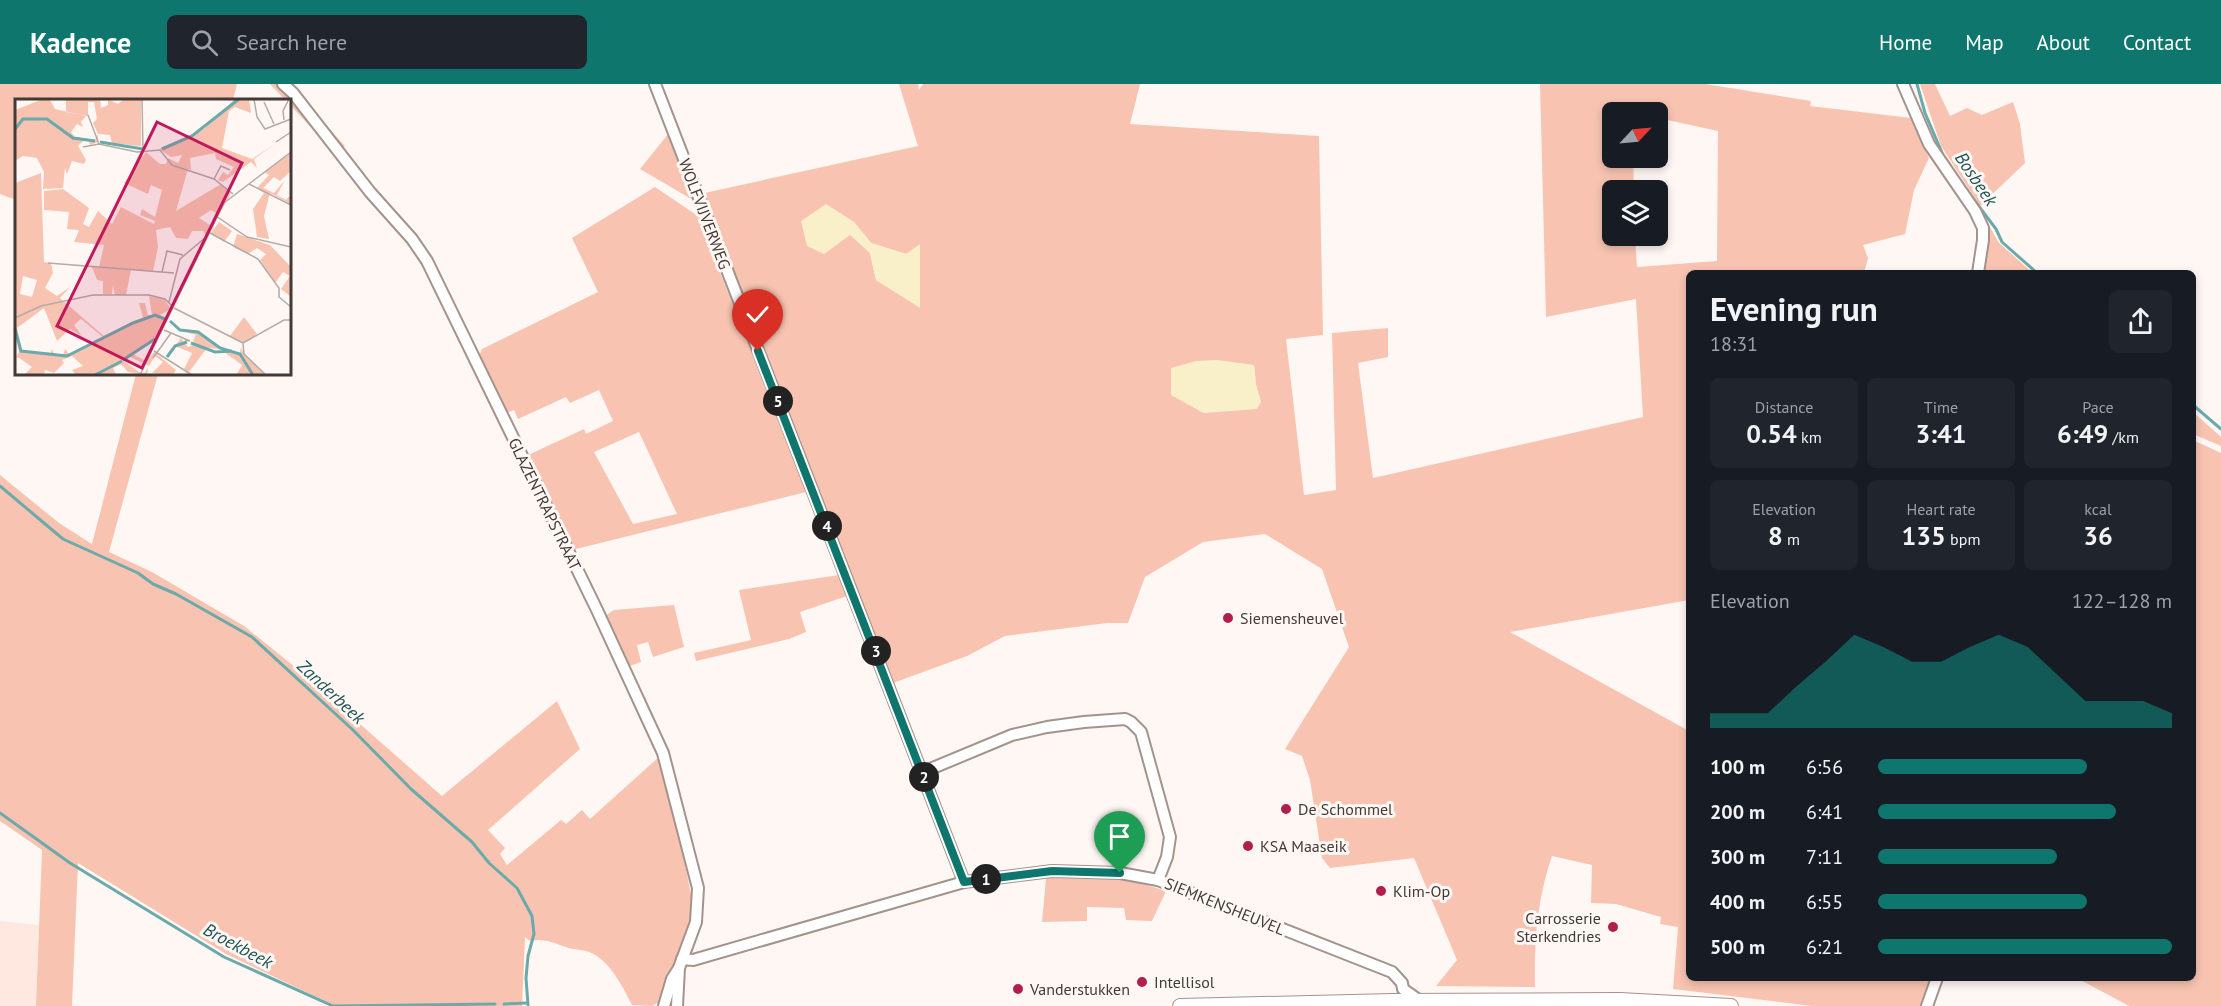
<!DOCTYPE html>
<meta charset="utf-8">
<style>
body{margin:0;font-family:"PT Sans",sans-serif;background:#20242c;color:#f1f3f6;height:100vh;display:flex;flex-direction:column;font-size:22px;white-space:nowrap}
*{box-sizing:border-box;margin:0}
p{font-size:20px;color:#9ea1a6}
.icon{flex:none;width:33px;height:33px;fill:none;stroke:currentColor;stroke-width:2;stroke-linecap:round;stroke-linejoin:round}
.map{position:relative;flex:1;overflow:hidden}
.drawer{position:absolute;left:1686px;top:186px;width:510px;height:711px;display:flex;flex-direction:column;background:#171b24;border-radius:9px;box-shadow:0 3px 9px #0003}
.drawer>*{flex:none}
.needle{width:39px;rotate:64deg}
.controls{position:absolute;left:1602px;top:18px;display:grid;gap:12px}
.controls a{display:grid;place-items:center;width:66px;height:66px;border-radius:9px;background:#171b24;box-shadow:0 3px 9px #0003;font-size:30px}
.pin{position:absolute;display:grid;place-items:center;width:51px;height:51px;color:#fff;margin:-62px -26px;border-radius:50% 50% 50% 0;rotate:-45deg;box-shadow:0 0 6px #0007}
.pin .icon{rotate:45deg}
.km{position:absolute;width:30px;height:30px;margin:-15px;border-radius:50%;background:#222;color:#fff;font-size:16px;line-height:30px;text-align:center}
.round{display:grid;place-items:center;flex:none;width:63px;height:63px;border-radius:9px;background:#20242c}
.overview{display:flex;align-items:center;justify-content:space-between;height:102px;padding:0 24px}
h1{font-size:33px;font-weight:700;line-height:45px}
.stats{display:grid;grid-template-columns:repeat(3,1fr);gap:9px;height:102px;padding:6px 24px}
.stats div{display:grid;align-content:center;border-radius:9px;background:#20242c;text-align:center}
.stats b{font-size:26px;font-weight:700}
.stats small{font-size:16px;font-weight:400}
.stats p{font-size:16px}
.chart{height:168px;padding:12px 24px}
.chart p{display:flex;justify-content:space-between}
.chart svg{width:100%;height:108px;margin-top:6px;fill:#0f766e;opacity:.7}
ul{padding:0 24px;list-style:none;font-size:20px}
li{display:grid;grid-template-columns:96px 72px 1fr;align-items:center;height:45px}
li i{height:15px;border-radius:8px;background:#0f766e}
header{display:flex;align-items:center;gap:36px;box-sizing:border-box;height:84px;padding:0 30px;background:#0f766e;color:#fff}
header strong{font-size:28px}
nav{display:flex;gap:33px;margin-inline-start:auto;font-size:21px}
.search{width:420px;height:54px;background:#20242c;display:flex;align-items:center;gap:15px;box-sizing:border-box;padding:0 21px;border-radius:9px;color:#9ea1a6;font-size:22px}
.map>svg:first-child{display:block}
</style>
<header>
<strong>Kadence</strong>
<div class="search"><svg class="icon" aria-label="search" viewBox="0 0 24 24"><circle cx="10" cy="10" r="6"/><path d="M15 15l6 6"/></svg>Search here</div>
<nav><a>Home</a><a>Map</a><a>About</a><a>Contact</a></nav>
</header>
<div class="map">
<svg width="2221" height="922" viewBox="0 0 2221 922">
<rect width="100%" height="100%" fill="#fff7f4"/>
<path fill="#fee8e0" d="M0,837L39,841L36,922H0Z"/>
<g fill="#f8c4b1" fill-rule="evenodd">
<path d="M0,0H237L233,16H16V116L0,110Z"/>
<path d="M270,0H288L345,62L336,70L290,21V16H285Z"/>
<path d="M899,0H918L919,6L923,0H1140L1130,40L1319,52L1323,251L1286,255L1304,411L1336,406L1332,249L1388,244V273L1358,279L1373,394L1643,333L1636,215L1546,233L1540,0H1705L1811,17L1810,22L1911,34L1929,74L1914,106L1905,150L1863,161L1868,174L1864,189H1689V516L1510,548L1689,647V894H1932L1923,922H1812L1673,905L1678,843L1660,840L1661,833L1616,820L1591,819L1592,781L1552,772C1537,815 1534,858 1535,903L1436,902L1457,876L1414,774L1330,784L1322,774L1310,696L1302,672L1285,665L1349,563L1322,485L1265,450L1203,458L1145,493L1128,539H1107L1005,552L967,572L893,599L700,110L918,62ZM1612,28H1658V34L1718,47L1717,177L1637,183L1635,152H1612V106H1634L1633,74H1612ZM854,138L871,159L906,170L920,223L876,196L870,169L850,150ZM1254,281L1256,301L1261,318L1204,329L1172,311L1171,284Z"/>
<path d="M1920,0H1935L1950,32L1967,24L1982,31L2013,18L2020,40L2025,79L1980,122L1941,62Z"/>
<path d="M669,49L693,116L640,85Z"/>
<path d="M655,103L698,132L806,408L572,466L526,372L584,345L586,350L613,337L599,306L570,319L566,313L518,335L514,326L506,329L478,275L482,265L598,208L572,154ZM639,348L677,430L633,440L594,368Z"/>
<path d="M1987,138L1999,159L2033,189H1982L1985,139Z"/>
<path d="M136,290H158L109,468L152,488L244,542L295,583L442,712L557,617L580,665L488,746L505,764L500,770L507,781L561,736L566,740L582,726L590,735L659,673L678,744L693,821L690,838L659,918L652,922L632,921C623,903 609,875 589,868C582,865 574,866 566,863C553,859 544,854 530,857L525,853L522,922H329V919L226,870L78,779L72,922H36L42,766L0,737V391L59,439L92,460Z"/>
<path d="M2193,328L2221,353V362L2193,350Z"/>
<path d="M2193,356L2221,369V922H2129L2077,894H2193Z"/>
<path d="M839,491L847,512L800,528L806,548L789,555L696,577L694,569L751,556L739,506Z"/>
<path d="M674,521L684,563L653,573L648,558L637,561L641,578L627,583L605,532L614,526Z"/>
<path d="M1091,791L1124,794L1166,807L1152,837L1126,836L1124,824L1087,823V837L1042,838L1046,794Z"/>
</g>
<g fill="#f9f0ca">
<path d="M826,120L854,138L871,159L906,170L920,160V224L876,196L870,169L850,151L824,170L807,162L801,137Z"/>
<path d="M1217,276L1254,281L1256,301L1261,318L1257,325L1204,329L1171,311V284L1196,277Z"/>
</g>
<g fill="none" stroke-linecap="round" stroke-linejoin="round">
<g stroke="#6baaab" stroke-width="3">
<path d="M1917,0L1925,29L1943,71"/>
<path d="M1965,104L1996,145L2002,158L2037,189"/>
<path d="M2193,321L2221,345"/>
<path d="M0,402L63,455L138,489L153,500L176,510L252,553L353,646L411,705L472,758L489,779L517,804L532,832L534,850L528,872L526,894L528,921"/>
<path d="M0,729L70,779L224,873L333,922L495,920"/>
<path d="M504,920L527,919"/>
</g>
<defs>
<g id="minor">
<path d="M283,0L293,9L370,108L412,155L427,177L597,526L663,669L698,804L696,838L679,884L677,922"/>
<path d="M655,0L964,798"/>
<path d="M1903,0L1929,60L1975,127L1983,144V156L1978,189"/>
<path d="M923,688L1012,651L1047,643L1084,638L1125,635L1131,638L1141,648L1170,753L1167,773L1158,796"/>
<path d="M682,875L693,876L964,798L1052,787L1120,789L1158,796L1392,888L1402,899L1403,905L1420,917"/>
<path d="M664,922L672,895L679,884"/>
<path d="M1927,922L1937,894"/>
</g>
<path id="major" d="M1180,922L1393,917L1620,916L1731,922"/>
</defs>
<use href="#minor" stroke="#a4938c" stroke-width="14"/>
<use href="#major" stroke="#a4938c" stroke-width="16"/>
<use href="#minor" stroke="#fff" stroke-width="10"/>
<use href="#major" stroke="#fff" stroke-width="14"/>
</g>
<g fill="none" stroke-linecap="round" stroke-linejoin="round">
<defs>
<path id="route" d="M758,267L964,798L1052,787L1120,789"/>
</defs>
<use href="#route" stroke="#fff" stroke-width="12"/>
<use href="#route" stroke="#0f766e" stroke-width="8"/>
</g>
<g fill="#af1e4d" stroke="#fff7f4" stroke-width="2">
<circle cx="1228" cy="534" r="6"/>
<circle cx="1286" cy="725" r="6"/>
<circle cx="1248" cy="762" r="6"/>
<circle cx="1381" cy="807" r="6"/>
<circle cx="1613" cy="843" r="6"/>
<circle cx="1142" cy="898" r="6"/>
<circle cx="1018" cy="905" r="6"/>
</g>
<g text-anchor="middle" stroke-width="6" stroke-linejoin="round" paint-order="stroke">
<g font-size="16" fill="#413a37" stroke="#fff7f4">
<text transform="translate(705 130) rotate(69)" y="6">WOLFVIJVERWEG</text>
<text transform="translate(545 420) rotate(64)" y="6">GLAZENTRAPSTRAAT</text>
<text transform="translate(1225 822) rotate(22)" y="6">SIEMKENSHEUVEL</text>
</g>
<g font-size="16" fill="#413a37" stroke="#fff7f4" text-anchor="start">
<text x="1240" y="540">Siemensheuvel</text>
<text x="1298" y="731">De Schommel</text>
<text x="1260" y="768">KSA Maaseik</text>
<text x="1393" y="813">Klim-Op</text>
<text x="1601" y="840" text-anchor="end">Carrosserie<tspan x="1601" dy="18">Sterkendries</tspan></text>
<text x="1154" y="904">Intellisol</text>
<text x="1030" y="911">Vanderstukken</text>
</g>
<g font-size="18" font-style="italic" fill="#1e5556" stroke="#fff7f4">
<text transform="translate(1976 95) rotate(56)" y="6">Bosbeek</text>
<text transform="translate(331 608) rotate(43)" y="6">Zanderbeek</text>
<text transform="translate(238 862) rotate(28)" y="6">Broekbeek</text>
</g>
</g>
<g transform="translate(15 15)">
<rect width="276" height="276" fill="#fff7f4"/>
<path d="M28,0L35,1L40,10L71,17L66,23L68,28L62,25L56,33L60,38L80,41L83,35L78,24L82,20L79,3H73V17L51,13V0H85L86,9L93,6V0L103,5L109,0H126V47L97,44L95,36L83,35V43L75,46L74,42H68L63,47L71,61L69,65L57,62L52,75L50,69L48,89L28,90L29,73L22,59L8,57L0,62V11ZM220,0H234L236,14L220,8L214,12L207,49L237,60L260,45L239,60L242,69L236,63L208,83L203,81L208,73L213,76L219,68L201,60L200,54L175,59L176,71L157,65L153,61L156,65L173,70L161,112L206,85L216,94L204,116L196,111L184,119L195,126L201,121L192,138L188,132H177L173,140L161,139L155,128L141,131L143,148L138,172L84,168L89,146L59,143L64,131L52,130L54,113L29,111V92L48,90L74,109L68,125L74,128L83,112L97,125L106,108L139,125L140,122L125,116L127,110L140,118L147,91L136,86L133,95L109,84L131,53L145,65H151L153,59L163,64L167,56L156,58L144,50L189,30ZM276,54V72L265,82L259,78L248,89L259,94L270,81L262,96L271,101L276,95V105L255,94L249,117L254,140L242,138L238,110L249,94L242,89L254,76L249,73ZM26,74L29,163L36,164L38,174L30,189L42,197L55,188L45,199L90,238L128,219L124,204H130L133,216H137L134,197L149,200L156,210L145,216L151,221L142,238L118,255L131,262L139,253L161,271L158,276L137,274L148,263L140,257L134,267L115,258L108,261L124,273L130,274L133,268L132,276L113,273L106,265L98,269L101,276H61L57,271L68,267L57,257L47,261L49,264L39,274L30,271L29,276H9L17,268L3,258L0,260L4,253L0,233V84ZM8,177L22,181L17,198L5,195ZM29,209L42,242L55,230L67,237L59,226L66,220L89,239L54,255L50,250L48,256L39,255L37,250L36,254L7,252L2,229ZM204,123L217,132L209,143L196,134ZM222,135L255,146L276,168V198L266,190L275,177L268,173L260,184L245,161L251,155L242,149L233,155L218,148ZM77,168L116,171L111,196H100L98,186L97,195H88V182L82,181ZM229,218L242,235L229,244L215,237ZM165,231L182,234L207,250L192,249L174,273L169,270L177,254L160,247L166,239L173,248L181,245L178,242L181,236ZM226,248L228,253L250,276L222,275L227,266L209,253L210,250L225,255Z" fill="#f8c4b1" fill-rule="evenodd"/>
<path fill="none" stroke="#6baaab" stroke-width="3" d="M0,30L8,20H32L58,39L80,42M85,43L128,50M147,50L177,37L224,0M155,222L165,231L183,233L205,249L225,255L238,276M0,230L6,252L52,257L118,224L140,216L150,220M176,244L200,253L217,252M152,258L160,247L172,243M108,261L140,240M80,276L107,262"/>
<path fill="none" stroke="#b3aba8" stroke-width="1.5" d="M127,0L128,52M239,0L242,18L250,30L276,20M249,3L259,25M73,16L84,45M269,21L268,12L274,0M261,43L276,33M68,48L84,45L122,53L145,51L157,66L199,80L218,95M199,80L206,67L215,71M234,85L276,106M201,117L232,138L276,148M195,134L243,160L264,189V198L276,208M33,164L159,174M147,173L152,152L168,156M154,203L165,160L191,138M159,209L228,244M0,219L26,207L78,196H134L150,200L158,208M149,231L175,242L170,241M228,244L269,221H276M228,244L229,255L251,276M139,252L177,276M138,259L156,234M125,276L209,104L276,53"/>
<path fill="#c2185b" fill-opacity="0.15" stroke="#c2185b" stroke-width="3" d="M142,23L227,64L127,269L42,227Z"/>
<rect width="276" height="276" fill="none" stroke="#413a37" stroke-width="3"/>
</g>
</svg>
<div class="controls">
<a><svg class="needle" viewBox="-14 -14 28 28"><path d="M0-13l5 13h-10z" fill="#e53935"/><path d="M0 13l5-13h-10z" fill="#9ea1a6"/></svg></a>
<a><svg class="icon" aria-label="layers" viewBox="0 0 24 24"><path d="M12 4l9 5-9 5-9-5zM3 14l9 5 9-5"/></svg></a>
</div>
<div class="pin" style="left:1120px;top:789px;background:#1e9e55"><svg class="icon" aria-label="arrive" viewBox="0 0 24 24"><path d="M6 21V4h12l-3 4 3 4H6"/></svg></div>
<div class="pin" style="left:758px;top:267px;background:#d93025"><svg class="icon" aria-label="check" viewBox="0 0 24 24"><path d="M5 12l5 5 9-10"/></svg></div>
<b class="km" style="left:986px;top:795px">1</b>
<b class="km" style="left:924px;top:693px">2</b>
<b class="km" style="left:876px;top:567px">3</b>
<b class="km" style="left:827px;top:442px">4</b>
<b class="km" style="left:778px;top:317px">5</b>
<section class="drawer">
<div class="overview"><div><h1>Evening run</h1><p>18:31</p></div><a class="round"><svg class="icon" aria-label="share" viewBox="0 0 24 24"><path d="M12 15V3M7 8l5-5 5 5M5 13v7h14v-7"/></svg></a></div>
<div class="stats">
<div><p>Distance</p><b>0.54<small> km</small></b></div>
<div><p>Time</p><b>3:41</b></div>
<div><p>Pace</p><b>6:49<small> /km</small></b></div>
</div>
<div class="stats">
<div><p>Elevation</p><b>8<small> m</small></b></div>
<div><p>Heart rate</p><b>135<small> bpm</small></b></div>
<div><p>kcal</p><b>36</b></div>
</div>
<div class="chart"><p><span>Elevation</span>122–128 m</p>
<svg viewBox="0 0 160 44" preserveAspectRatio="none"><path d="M0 44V38L10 38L20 38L30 27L40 17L50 6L60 11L70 17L80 17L90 11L100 6L110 11L120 22L130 33L140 33L150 33L160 38V44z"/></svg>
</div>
<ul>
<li><b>100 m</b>6:56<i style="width:71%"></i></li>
<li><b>200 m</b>6:41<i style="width:81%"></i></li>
<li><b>300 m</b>7:11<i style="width:61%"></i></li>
<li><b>400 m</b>6:55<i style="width:71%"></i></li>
<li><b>500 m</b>6:21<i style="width:100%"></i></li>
</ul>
</section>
</div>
